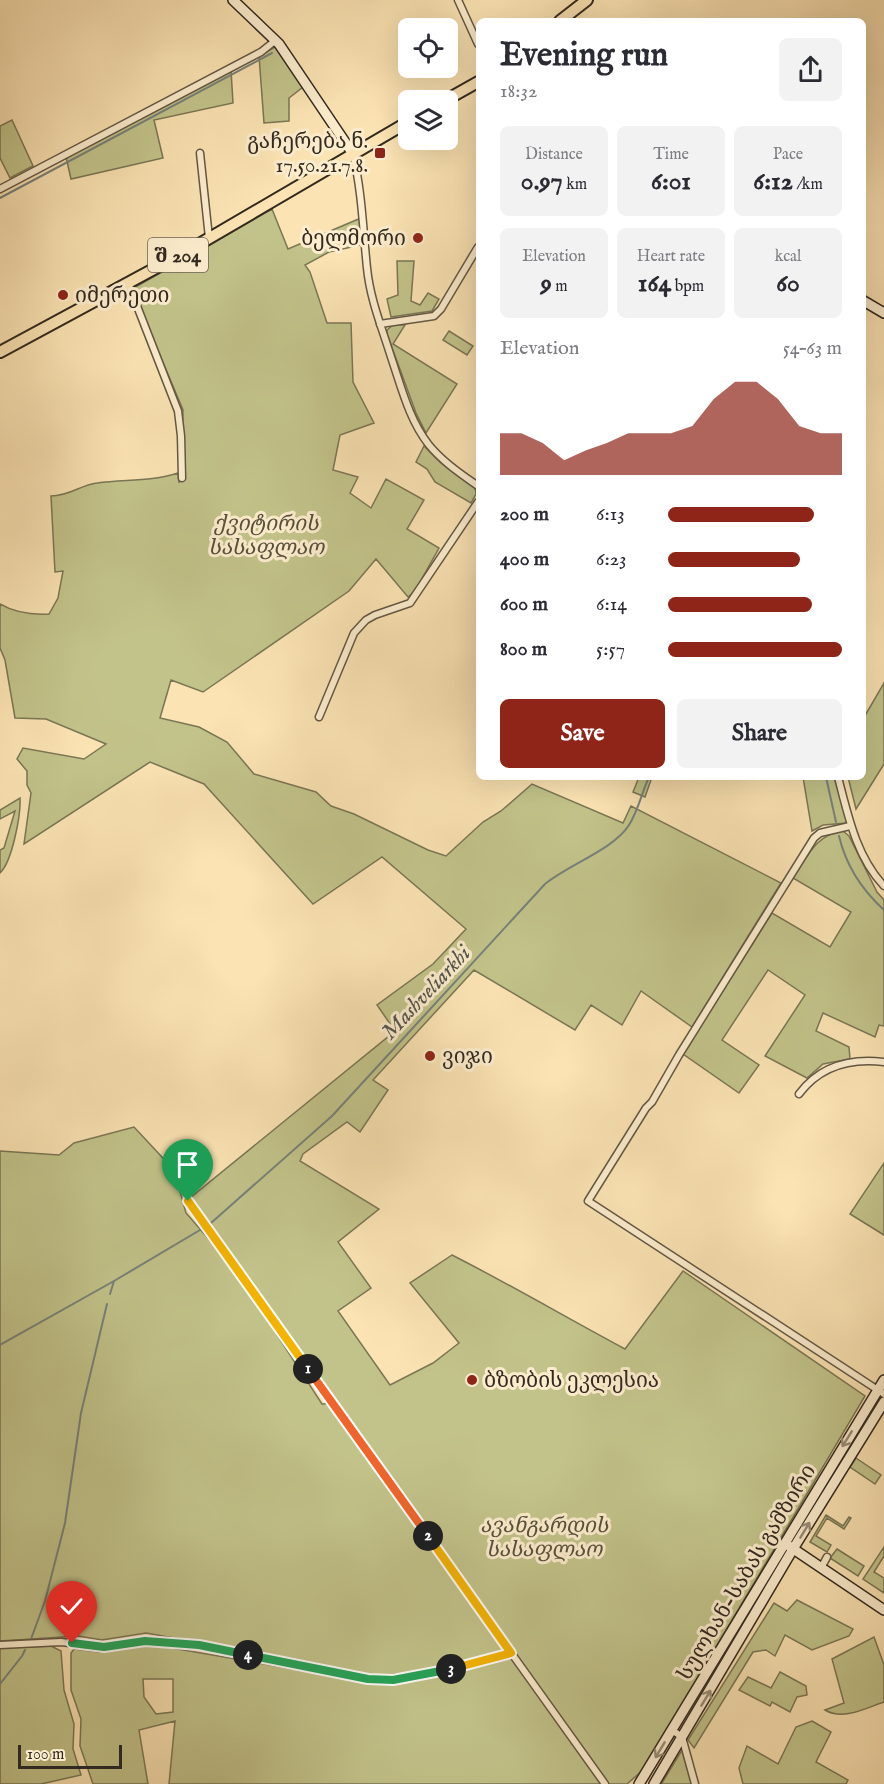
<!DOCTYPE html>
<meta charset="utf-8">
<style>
body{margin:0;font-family:"IM FELL English","Noto Serif Georgian",serif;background:#f2f2f3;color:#2b2b33;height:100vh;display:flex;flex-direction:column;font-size:22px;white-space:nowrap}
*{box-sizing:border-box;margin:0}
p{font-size:20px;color:#7c7c81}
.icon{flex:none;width:33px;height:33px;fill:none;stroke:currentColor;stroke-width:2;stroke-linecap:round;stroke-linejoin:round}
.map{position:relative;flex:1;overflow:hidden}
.drawer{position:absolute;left:476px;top:18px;width:390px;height:762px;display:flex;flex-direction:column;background:#fff;border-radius:9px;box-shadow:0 6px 24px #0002}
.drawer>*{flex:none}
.buttons{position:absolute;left:398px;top:18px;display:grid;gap:12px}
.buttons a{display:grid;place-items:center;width:60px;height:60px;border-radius:9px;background:#fff;box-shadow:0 6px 24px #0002;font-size:30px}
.scale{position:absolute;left:18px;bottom:15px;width:104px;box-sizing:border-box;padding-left:6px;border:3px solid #322920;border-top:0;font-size:16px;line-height:21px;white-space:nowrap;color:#322920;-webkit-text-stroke:4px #fcedce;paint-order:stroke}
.pin{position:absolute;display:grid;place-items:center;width:51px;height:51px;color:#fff;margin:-62px -26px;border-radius:50% 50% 50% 0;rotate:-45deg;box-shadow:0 0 6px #0007}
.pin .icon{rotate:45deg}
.km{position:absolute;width:30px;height:30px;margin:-15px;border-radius:50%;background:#222;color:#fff;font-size:16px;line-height:30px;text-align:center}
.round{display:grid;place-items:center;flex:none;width:63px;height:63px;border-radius:9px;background:#f2f2f3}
.headline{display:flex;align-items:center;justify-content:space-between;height:102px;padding:0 24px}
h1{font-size:33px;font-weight:700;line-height:45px}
.stats{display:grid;grid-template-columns:repeat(3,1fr);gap:9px;height:102px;padding:6px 24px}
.stats div{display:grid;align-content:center;border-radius:9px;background:#f2f2f3;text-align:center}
.stats b{font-size:26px;font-weight:700}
.stats small{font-size:16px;font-weight:400}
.stats p{font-size:16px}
.chart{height:168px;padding:12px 24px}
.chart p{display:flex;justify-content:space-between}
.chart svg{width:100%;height:108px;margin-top:6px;fill:#8f2418;opacity:.7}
.button{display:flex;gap:12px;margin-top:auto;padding:12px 24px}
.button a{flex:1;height:69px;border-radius:9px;background:#8f2418;color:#fff;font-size:24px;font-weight:700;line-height:69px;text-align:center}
.button a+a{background:#f2f2f3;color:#2b2b33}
ul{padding:0 24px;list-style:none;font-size:20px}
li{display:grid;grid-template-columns:96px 72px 1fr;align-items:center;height:45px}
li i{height:15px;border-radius:8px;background:#8f2418}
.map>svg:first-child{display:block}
</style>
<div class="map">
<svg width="884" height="1784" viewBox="0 0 884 1784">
<rect width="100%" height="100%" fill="#fbe3b3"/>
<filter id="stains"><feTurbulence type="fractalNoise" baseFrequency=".00333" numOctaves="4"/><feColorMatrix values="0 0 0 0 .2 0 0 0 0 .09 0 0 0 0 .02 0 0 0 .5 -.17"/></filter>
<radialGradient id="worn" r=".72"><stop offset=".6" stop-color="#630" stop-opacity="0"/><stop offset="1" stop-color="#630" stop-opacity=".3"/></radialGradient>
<g fill="#c2c38a" stroke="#7a7655" stroke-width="1.5" fill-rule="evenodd">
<path d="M275,47L303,87L289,98V121L264,123L259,56Z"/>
<path d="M231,70L233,103L154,120L163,158L71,179L66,157Z"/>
<path d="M12,120L33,166L10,178L0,158V126Z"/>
<path d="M272,209L288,249L361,218V245L329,252L305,265L310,272L327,323H351L353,382L374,423L340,435L333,470L358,477L350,493L371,508L386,479L424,500L407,529L439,548L415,591L408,597L376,559L349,591L203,692L171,680L160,718L199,727L227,742L254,774L316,792L331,806L354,814L428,850L446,856L483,822L501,811L532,784L623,823L631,806L781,883L692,1027L641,991L622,1025L591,1005L575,1030L474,970L373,1080L388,1090L360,1132L347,1122L303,1154L300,1161L379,1209L338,1242L371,1288L338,1311L390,1385L433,1363L459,1343L410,1283L452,1255C511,1285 567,1318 625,1349L683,1271L865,1396L643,1770L627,1784H169L175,1721L139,1730L148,1784H93L80,1746L81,1719L71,1690V1653L74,1649L99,1652L140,1645L166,1647L293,1669L296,1660L146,1633L102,1640L78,1636L0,1641V1151L59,1155L74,1143L134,1127L174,1170L186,1213L214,1245L270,1324L322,1404L334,1403L190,1198L395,1031L377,1005L433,964L466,929L382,857L313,904L204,784L150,762L24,844L31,793L27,785V771L17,759L23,748L84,759L106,744L46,719L15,718L5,660L0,648V604C15,613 31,615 49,614L58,598L63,571L55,572L51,496C70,496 80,485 97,483C124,479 151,482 178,473L179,483L182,461L183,410L132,289ZM143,1679H173V1712L156,1714L144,1697Z"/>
<path d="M397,261H414L411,301L420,305L428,293L439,299L432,311L391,317L387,299L398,295Z"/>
<path d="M394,324L405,325L393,344L457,384L426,433L416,413L387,334V330Z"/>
<path d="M449,331L473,346L467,355L443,340Z"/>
<path d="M424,446L441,463L475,488L476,494L471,503L435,482L427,469L416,462Z"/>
<path d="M884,683V764L856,809L848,777H862L863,719Z"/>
<path d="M639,777H652L645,797L633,792Z"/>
<path d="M803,777H836L847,823L823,825L812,831Z"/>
<path d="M20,798C21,815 12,862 0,873V850L4,848L15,811L0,819V810Z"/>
<path d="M843,831L849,836L877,892L884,900V1026L879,1025L875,1037L823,1013L816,1031L849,1047L850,1059L823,1064L807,1078L765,1056L805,995L768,970L722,1040L759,1065L739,1093L683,1054L772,913L830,947L851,912L793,878C808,856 815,835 843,831Z"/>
<path d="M884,1163V1235L850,1214Z"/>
<path d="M856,1458L881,1475L875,1484L850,1467Z"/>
<path d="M826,1515L843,1526L849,1517L851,1518L844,1529L827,1518L816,1536L831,1545L827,1552L810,1542Z"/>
<path d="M884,1547V1556L874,1572L884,1578V1593L863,1579Z"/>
<path d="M837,1549L864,1566L858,1576L830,1558Z"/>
<path d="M797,1600L853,1629L849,1636L812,1650L785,1635L775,1656L766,1650L753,1652L694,1748L688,1740L774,1603L787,1611Z"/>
<path d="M874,1637L884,1665V1702C866,1708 843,1721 825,1710L844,1703L832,1659Z"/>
<path d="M51,1646L61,1651L64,1690L74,1724L73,1749L81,1775L41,1784H0V1648Z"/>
<path d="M780,1672L806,1686L807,1695L797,1697L790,1712L772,1702L770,1706L739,1690L748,1677L771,1688Z"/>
<path d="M812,1721L831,1732L816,1762L848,1780L846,1784H743L739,1768L747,1746L778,1764L796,1727Z"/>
<path d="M682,1750L692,1784H661L662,1783Z"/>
</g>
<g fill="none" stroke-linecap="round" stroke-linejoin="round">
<g stroke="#77817c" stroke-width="2">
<path d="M0,198L272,53"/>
<path d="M826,777L836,822"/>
<path d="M839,836C846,866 861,889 884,910"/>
<path d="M211,1223L332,1116L545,884C570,864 614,849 629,825C638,811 642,792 649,777"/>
<path d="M110,1294L114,1281L200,1230"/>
<path d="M0,1345L114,1281"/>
<path d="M31,1639L45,1601L65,1523L81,1413L107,1304"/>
<path d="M0,1684L22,1656L25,1650"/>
</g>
<defs>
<g id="street">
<path d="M458,0L478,44"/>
<path d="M200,153L209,238"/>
<path d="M353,154C362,192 363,230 367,268C370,299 382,328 391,357C401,386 409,420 429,445C443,462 461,474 478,486"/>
<path d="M0,189L261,52L276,40"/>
<path d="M128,283L178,411L181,436L182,478"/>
<path d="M380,324L434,316L441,309L478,247"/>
<path d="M319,717L354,633L366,620L375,615L410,603L478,502"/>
<path d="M838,777C848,815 856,856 884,886"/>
<path d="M850,826L820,833L814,838L679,1055L652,1102L646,1108L588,1201L884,1394"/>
<path d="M799,1094C820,1066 850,1058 884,1062"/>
<path d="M188,1201L605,1784"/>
<path d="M821,1568L827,1557"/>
<path d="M0,1645L61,1642L104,1647L145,1641L170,1642L199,1645L368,1679C416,1680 465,1667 511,1653"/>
<path d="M672,1730L682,1737L695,1784"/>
</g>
<g id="secondary">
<path d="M233,0L279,44L353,154"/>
<path d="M862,300L884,313"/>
<path d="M789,1546L884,1610"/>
<path d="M639,1784L884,1380"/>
<path d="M654,1784L793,1549L884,1402"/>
</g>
<g id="primary">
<path d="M560,21L587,0"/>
<path d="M446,100L478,82"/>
<path d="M0,352L189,250L408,122"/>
</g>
</defs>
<use href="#street" stroke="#645845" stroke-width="9"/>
<use href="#secondary" stroke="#322920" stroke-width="12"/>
<use href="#primary" stroke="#322920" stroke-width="14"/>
<use href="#street" stroke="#fcedce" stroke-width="6"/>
<use href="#secondary" stroke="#fcedce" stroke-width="9"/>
<use href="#primary" stroke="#fbe3b3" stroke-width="10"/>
</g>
<defs><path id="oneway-shaft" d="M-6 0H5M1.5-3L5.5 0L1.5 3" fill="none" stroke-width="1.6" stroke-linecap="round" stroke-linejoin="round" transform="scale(1.5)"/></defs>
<g stroke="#978b77">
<use href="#oneway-shaft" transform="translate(847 1439) rotate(122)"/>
<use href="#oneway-shaft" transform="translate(805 1530) rotate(-59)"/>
<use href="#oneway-shaft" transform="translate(706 1698) rotate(-59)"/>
<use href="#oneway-shaft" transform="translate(660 1750) rotate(121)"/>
</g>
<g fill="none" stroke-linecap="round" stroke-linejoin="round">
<defs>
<path id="split-1" d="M188,1201L308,1369"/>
<path id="split-2" d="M308,1369L428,1536"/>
<path id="split-3" d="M428,1536L511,1653L451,1669"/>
<path id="split-4" d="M248,1655L368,1679L393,1680L451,1669"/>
<path id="split-5" d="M72,1643L104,1647L145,1641L199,1645L248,1655"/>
</defs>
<use href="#split-1" stroke="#fff" stroke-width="12"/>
<use href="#split-2" stroke="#fff" stroke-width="12"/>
<use href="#split-3" stroke="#fff" stroke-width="12"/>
<use href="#split-4" stroke="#fff" stroke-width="12"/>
<use href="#split-5" stroke="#fff" stroke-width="12"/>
<use href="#split-1" stroke="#f5b400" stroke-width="8"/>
<use href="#split-2" stroke="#f0652b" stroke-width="8"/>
<use href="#split-3" stroke="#f5b400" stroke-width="8"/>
<use href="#split-4" stroke="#22a559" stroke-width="8"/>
<use href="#split-5" stroke="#22a559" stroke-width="8"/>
</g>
<g fill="#8f2418" stroke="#fcedce" stroke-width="2">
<rect x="374" y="147" width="12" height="12" rx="3"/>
<circle cx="418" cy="238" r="6"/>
<circle cx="63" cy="295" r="6"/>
<circle cx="430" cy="1056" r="6"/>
<circle cx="472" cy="1380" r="6"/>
</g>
<g text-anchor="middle" stroke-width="6" stroke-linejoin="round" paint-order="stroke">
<rect fill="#fcedce" stroke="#6f6454" stroke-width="1.5" x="148" y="238" width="60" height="34" rx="4.5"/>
<g font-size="20" font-weight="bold" fill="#322920">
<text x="178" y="262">შ 204</text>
</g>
<g font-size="21" fill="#322920" stroke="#fcedce" text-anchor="start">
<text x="368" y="148" text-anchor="end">გაჩერება ნ.<tspan x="368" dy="24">17.50.21.7.8.</tspan></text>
<text x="406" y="245" text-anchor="end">ბელმორი</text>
<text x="75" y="302">იმერეთი</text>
<text x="442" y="1063">ვიჯი</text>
<text x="484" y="1387">ბზობის ეკლესია</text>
</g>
<g font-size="21" font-style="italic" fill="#56503a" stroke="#fcedce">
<text x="266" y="530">ქვიტირის<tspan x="266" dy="24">სასაფლაო</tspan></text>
<text x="544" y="1532">ავანგარდის<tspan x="544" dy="24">სასაფლაო</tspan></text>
</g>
<g font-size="21" fill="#322920" stroke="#fcedce">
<text transform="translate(746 1572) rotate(-59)" y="7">სულხან-საბას გამზირი</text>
</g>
<g font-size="22" font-style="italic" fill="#54554e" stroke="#fcedce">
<text transform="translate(425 992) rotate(-47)" y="8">Mashveliarkhi</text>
</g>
</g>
<rect width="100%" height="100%" filter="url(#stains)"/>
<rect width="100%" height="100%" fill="url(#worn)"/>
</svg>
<div class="buttons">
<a><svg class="icon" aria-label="locate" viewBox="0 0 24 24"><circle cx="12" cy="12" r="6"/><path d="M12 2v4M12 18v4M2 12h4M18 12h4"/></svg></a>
<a><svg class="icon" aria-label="layers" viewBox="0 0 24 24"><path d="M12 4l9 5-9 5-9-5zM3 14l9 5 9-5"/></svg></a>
</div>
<div class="scale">100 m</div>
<div class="pin" style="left:188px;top:1201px;background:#1e9e55"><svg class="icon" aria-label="arrive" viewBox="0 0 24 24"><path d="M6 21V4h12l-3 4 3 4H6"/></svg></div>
<div class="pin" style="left:72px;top:1643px;background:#d93025"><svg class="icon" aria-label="check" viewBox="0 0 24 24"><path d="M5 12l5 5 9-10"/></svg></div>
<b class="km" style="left:308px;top:1369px">1</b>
<b class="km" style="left:428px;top:1536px">2</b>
<b class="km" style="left:451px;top:1669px">3</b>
<b class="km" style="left:248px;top:1655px">4</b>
<section class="drawer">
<div class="headline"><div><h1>Evening run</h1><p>18:32</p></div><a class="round"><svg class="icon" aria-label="share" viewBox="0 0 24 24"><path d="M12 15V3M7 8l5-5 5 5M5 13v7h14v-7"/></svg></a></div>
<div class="stats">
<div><p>Distance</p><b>0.97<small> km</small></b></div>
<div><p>Time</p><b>6:01</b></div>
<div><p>Pace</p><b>6:12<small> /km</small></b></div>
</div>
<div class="stats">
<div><p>Elevation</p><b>9<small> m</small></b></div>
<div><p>Heart rate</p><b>164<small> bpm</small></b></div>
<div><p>kcal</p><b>60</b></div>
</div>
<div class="chart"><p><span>Elevation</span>54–63 m</p>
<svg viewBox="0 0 160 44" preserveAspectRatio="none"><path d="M0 44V27L10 27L20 31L30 38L40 34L50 31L60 27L70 27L80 27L90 24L100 13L110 6L120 6L130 13L140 24L150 27L160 27V44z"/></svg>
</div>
<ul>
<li><b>200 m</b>6:13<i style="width:84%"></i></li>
<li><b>400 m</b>6:23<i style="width:76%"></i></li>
<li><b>600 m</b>6:14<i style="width:83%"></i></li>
<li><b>800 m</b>5:57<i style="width:100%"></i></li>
</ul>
<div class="button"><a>Save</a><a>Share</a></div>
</section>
</div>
